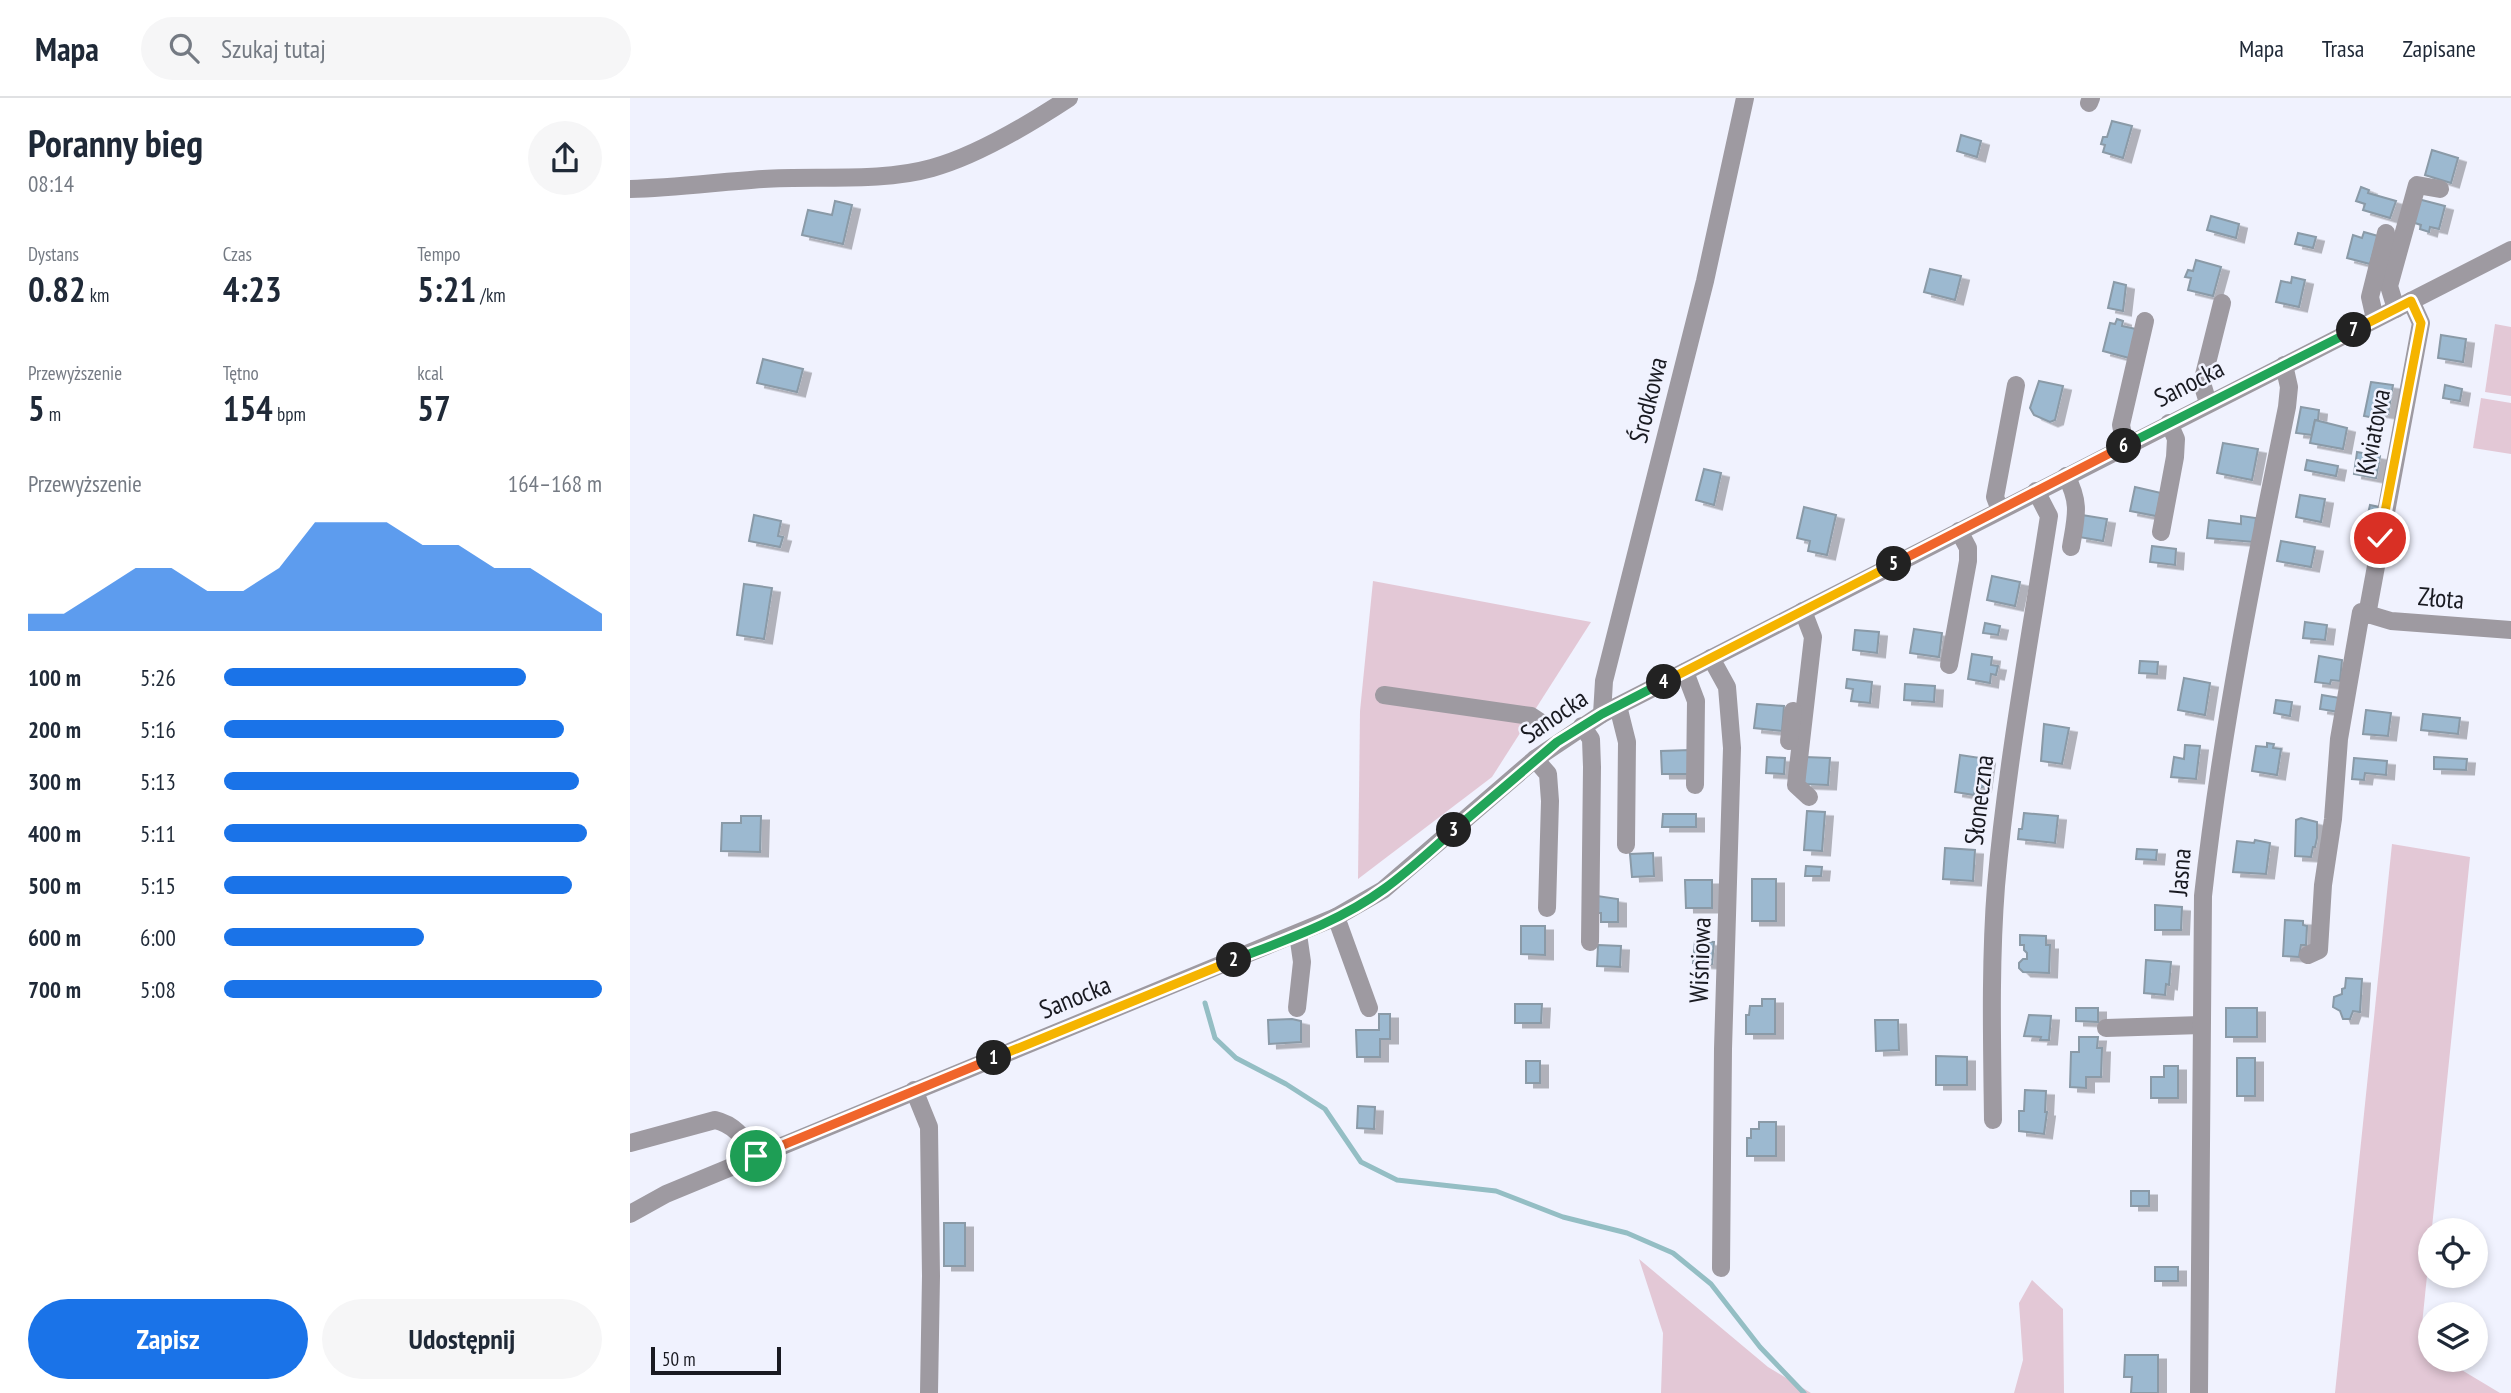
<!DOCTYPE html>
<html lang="pl">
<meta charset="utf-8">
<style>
body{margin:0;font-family:"PT Sans Narrow",sans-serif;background:#f6f6f7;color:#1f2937;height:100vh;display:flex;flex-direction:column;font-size:26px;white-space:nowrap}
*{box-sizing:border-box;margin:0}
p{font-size:23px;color:#747a83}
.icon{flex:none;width:38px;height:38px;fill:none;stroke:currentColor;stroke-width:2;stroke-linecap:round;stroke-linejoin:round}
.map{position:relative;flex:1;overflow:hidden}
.sheet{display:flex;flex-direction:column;background:#fff;width:630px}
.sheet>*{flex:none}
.tools{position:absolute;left:1788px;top:1120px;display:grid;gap:14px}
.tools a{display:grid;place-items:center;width:70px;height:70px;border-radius:50%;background:#fff;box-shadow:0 4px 10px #0003;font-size:35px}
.scale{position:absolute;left:21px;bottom:18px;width:130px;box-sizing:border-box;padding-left:7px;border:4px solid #191a21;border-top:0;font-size:19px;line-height:24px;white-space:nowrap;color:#191a21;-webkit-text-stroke:5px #f0f2fe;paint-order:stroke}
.pin{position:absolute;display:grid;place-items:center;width:60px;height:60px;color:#fff;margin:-30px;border:4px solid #fff;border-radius:50%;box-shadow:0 2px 7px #0007}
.km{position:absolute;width:35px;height:35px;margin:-18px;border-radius:50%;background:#222;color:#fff;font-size:19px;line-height:35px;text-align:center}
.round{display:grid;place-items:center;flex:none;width:74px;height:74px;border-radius:37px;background:#f6f6f7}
.overview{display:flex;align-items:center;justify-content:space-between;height:119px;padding:0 28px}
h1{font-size:38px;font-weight:700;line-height:52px}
.stats{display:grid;grid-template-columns:repeat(3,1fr);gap:10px;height:119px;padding:7px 28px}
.stats div{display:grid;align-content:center}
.stats b{font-size:35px;font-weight:700}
.stats small{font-size:19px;font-weight:400}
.stats p{font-size:19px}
.chart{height:196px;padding:14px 28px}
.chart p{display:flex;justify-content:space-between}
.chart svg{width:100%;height:126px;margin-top:7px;fill:#1a73e8;opacity:.7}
.button{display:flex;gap:14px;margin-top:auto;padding:14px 28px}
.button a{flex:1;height:80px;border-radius:42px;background:#1a73e8;color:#fff;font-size:28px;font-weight:700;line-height:80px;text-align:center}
.button a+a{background:#f6f6f7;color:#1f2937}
ul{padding:0 28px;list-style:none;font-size:23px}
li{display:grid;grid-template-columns:112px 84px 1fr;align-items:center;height:52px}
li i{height:18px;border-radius:9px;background:#1a73e8}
header{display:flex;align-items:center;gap:42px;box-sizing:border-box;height:98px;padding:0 35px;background:#fff;border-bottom:2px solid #e0e1e3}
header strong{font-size:33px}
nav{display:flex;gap:38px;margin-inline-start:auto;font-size:24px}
.search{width:490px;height:63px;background:#f6f6f7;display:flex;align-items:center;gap:18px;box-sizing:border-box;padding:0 24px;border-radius:38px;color:#747a83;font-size:26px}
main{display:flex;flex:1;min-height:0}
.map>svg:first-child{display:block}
</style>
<header>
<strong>Mapa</strong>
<div class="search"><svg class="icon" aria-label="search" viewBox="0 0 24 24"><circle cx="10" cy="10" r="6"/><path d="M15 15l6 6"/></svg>Szukaj tutaj</div>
<nav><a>Mapa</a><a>Trasa</a><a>Zapisane</a></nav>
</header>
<main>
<section class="sheet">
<div class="overview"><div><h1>Poranny bieg</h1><p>08:14</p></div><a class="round"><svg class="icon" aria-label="share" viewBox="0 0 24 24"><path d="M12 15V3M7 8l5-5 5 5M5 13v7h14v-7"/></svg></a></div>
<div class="stats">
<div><p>Dystans</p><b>0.82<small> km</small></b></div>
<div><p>Czas</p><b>4:23</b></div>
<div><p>Tempo</p><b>5:21<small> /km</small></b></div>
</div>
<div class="stats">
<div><p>Przewyższenie</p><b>5<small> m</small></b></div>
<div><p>Tętno</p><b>154<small> bpm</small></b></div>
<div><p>kcal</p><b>57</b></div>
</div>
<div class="chart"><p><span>Przewyższenie</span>164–168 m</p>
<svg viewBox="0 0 160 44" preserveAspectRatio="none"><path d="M0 44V38L10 38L20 30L30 22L40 22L50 30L60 30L70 22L80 6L90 6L100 6L110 14L120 14L130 22L140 22L150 30L160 38V44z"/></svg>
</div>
<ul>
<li><b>100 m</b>5:26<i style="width:80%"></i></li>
<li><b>200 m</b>5:16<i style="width:90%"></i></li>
<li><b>300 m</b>5:13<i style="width:94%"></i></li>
<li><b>400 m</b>5:11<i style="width:96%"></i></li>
<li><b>500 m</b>5:15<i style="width:92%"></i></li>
<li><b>600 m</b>6:00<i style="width:53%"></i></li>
<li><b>700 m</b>5:08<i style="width:100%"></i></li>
</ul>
<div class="button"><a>Zapisz</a><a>Udostępnij</a></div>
</section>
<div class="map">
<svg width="1881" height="1295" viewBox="0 0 1881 1295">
<defs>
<filter id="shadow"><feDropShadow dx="8" dy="4.5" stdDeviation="0" flood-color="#0004"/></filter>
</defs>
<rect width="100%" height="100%" fill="#f0f2fe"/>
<g fill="#e3c8d6">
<path d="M1865,226L1881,229V298L1855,294Z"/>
<path d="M1851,300L1881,305V356L1843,350Z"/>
<path d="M743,483L961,524L862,679L728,781L730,613Z"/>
<path d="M1762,746L1840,759L1790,1246L1801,1253V1262H1815L1870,1295H1705Z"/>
<path d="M1009,1161L1138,1269L1181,1295H1031L1033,1235Z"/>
<path d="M1402,1182L1433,1211L1434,1295H1384L1393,1262L1389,1205Z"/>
</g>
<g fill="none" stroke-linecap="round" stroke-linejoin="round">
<path stroke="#94bec4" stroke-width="5" d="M575,905L585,940L606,960L656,986L695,1011L731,1064L767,1082L866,1093L933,1119L997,1135L1043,1155L1081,1186L1130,1249L1174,1295"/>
</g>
<g fill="#9cb9d0" stroke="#8a9aa7" stroke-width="2" filter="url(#shadow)">
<path d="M1482,23L1502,28L1493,60L1473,54L1475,47L1471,46L1473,39H1477Z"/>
<path d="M1331,37L1351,43L1347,59L1327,53Z"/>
<path d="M1802,52L1828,60L1821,85L1795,77Z"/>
<path d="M1731,89L1739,92L1738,95L1766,103L1760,120L1733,112L1735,106L1726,103Z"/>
<path d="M1788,101L1815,108L1809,131L1800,129L1799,134L1790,131L1791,127L1782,124Z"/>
<path d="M205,103L222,107L213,146L172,137L178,112L202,117Z"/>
<path d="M1581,118L1609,126L1606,140L1577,132Z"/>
<path d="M1734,134L1748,138L1740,166L1717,160L1723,137L1732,140Z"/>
<path d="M1668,135L1686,139L1683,150L1665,146Z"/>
<path d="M1566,162L1591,169L1583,198L1558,192L1561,180L1555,179L1558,172L1563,173Z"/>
<path d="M1300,171L1331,178L1325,202L1294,194Z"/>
<path d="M1662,179L1675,182L1669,209L1646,204L1651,183L1661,185Z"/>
<path d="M1484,184L1496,187L1493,213L1478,210Z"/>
<path d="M1487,221L1493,223L1492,228L1506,231L1499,260L1473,253L1480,225L1485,226Z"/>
<path d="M1811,237L1836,241L1833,264L1808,260Z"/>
<path d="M133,261L173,271L167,294L127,285Z"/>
<path d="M1409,283L1433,288L1425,322L1420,324L1404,317L1400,310Z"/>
<path d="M1741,284L1763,287L1758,316L1746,314L1745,320L1734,318Z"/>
<path d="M1815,287L1832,291L1830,303L1813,300Z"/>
<path d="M1671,309L1689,312L1688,322H1685L1682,337L1666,335Z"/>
<path d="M1685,322L1717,330L1713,351L1680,345Z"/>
<path d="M1593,345L1628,351L1622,382L1587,375Z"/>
<path d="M1727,354L1750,358L1746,380L1724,376Z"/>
<path d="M1677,362L1708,368L1706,378L1675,372Z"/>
<path d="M1074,371L1091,375L1084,407L1066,402Z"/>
<path d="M1505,389L1531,395L1526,418L1500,413Z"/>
<path d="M1670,397L1695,401L1691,424L1666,419Z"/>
<path d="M1740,407L1750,409L1746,431L1735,429Z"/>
<path d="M1174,409L1206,417L1197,457L1178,453L1180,443L1167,440Z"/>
<path d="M124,417L151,423L148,438L153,439L150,449L119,443Z"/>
<path d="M1452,417L1477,421L1473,443L1449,439Z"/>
<path d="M1611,418L1626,420L1624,444L1577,440L1579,422L1611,426Z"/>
<path d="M1651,443L1685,449L1681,469L1647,463Z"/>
<path d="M1522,448L1546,451L1545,467L1520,464Z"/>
<path d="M1362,478L1390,484L1385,508L1357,502Z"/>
<path d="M114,486L142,490L134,541L107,537Z"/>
<path d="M1675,524L1697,527L1695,542L1673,540Z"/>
<path d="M1355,525L1370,528L1368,537L1353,535Z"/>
<path d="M1284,531L1312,535L1309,559L1280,555Z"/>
<path d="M1225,532L1249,534L1247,555L1223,552Z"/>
<path d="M1342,556L1362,559L1361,567L1368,568L1366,577L1361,576L1360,585L1338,581Z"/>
<path d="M1689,558L1712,562L1710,583L1701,582L1700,586L1685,584Z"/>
<path d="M1510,563L1528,564L1527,576L1509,575Z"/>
<path d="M1554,580L1580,585L1575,617L1548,612Z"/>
<path d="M1217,581L1242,584L1240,605L1221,603L1223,591L1216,590Z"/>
<path d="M1275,586L1305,588L1304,604L1274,602Z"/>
<path d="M1692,597L1710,600L1709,614L1690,611Z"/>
<path d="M1646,602L1662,604L1660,618L1644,615Z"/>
<path d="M1127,606L1154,608L1152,633L1124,630Z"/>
<path d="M1736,612L1761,615L1758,638L1733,636Z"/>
<path d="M1793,616L1830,620L1828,636L1791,632Z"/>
<path d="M1414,626L1439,630L1432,666L1411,663Z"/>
<path d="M1637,645L1644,646L1643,650L1651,651L1647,677L1622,673L1626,648L1637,649Z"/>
<path d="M1555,647L1570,648L1566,681L1541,679L1544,659L1554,661Z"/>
<path d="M1060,652V676H1032L1031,653Z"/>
<path d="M1330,657L1357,661L1353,689L1345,691L1344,697L1325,694Z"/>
<path d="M1137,659L1155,660L1154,676L1136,675Z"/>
<path d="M1175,659L1200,660L1198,687L1174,686Z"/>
<path d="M1804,659L1837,661L1836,672L1804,671Z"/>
<path d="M1724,660L1757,663L1756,677L1735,675L1734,682L1722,681Z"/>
<path d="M1177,713L1195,714L1192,753L1174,752Z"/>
<path d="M1394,715L1428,718L1425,745L1388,741L1389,731H1392Z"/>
<path d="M1033,716H1066V729H1032Z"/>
<path d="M111,718H131L130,754L91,753L92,725H111Z"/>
<path d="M1671,720L1687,724V740L1685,749H1683L1681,759L1665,758L1666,722Z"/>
<path d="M1625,742L1640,745L1636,776L1603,774L1607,743L1624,745Z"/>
<path d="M1315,750L1345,752L1343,783L1313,781Z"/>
<path d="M1507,751L1527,752L1526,762L1506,761Z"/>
<path d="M1023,755L1024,778L1002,779L1000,756Z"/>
<path d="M1176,768L1192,769L1191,778H1175Z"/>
<rect x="1122" y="781" width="24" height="42"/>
<path d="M1055,782H1082V810H1056Z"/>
<path d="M967,798L988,801V824H971V815H967Z"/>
<path d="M1525,807L1552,809L1551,832H1525Z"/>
<path d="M1655,822L1673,823V827L1677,828L1676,847H1671L1669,859L1653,858Z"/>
<path d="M891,828H915V857L891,856Z"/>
<path d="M1390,837L1416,838V847H1420L1419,875L1393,874L1389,870V865L1393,861H1397V855L1394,852V847H1390Z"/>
<path d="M1065,843L1084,844L1082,866L1063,865Z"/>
<path d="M968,847L991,848L990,869L967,868Z"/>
<path d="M1516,862L1541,864L1539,887L1536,886L1535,897L1514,895Z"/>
<path d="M1716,880L1732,881L1730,914L1723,913L1720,921H1713L1710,913L1703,909L1704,899L1712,896V891L1715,890Z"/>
<path d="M1132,901H1145V936H1116V917H1119L1120,908H1132Z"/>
<path d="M885,906H912L911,925H885Z"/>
<path d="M1446,910H1468V924L1446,923Z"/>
<rect x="1596" y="910" width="31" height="29"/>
<path d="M749,916H760V941H750V959H727L726,932H749Z"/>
<path d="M1399,917L1421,918L1419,942H1410L1411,939L1394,938Z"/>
<path d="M662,921L671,923V944L639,946L638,922Z"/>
<path d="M1245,922H1268L1269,952L1246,953Z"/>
<path d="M1449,939H1468L1467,950H1472L1471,979H1456V990L1440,989L1441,954H1449Z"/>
<path d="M1306,958L1337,959V987H1306Z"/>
<rect x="1607" y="960" width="18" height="38"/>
<rect x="896" y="963" width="14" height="22"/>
<path d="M1534,968H1548V1000H1521V979H1534Z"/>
<path d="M1395,992L1416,993L1415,1014H1417L1414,1036L1389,1033V1013H1394Z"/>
<path d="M728,1008L745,1009L744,1031L727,1030Z"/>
<path d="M1129,1024H1146V1058H1117V1040H1121V1031H1129Z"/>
<rect x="1501" y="1093" width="18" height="15"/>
<rect x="314" y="1125" width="21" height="43"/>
<rect x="1525" y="1169" width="23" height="14"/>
<path d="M1495,1257H1528V1295H1501L1502,1279H1494Z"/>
</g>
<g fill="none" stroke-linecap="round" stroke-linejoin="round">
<g stroke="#9e9aa1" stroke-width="18">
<path d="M1459,5L1461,0"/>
<path d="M0,91C44,90 88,84 133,81C188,77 248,85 302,70C346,58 401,25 439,0"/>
<path d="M1766,211L1759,188L1787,87L1810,91"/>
<path d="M1745,221L1740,199L1756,135"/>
<path d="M1578,305L1572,285L1592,205"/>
<path d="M1495,347L1491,327L1515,223"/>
<path d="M1436,378C1451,405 1446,419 1441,449"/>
<path d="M1370,412L1365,399L1386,287"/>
<path d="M1531,434L1545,359L1546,341L1539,325"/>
<path d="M1173,513L1183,539L1166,687L1179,699"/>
<path d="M1737,517L1791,225L1781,203"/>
<path d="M1081,560L1097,589L1102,650L1093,951L1091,1170"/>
<path d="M1319,567L1338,463V450L1329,433"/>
<path d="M1055,574L1066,603L1065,687"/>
<path d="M754,597L901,618L913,626"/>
<path d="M988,608L997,644L996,747"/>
<path d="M972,616L974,583L1075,183L1115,0"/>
<path d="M952,628L961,641L962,669L960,844"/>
<path d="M1159,643L1163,613"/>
<path d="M905,661L918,676L920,703L917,810"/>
<path d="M706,819L739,910"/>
<path d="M1678,857L1689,852L1693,787L1703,721L1709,641L1731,514L1761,523L1881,532"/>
<path d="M667,910L672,864L668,836"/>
<path d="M1476,930L1571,927"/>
<path d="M284,992L299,1029L301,1178L299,1295"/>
<path d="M1363,1022C1362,944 1360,865 1366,788C1377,663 1400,541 1419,418L1406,393"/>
<path d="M0,1045L85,1022C106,1027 114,1041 126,1058"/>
<path d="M0,1116L36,1096L706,819L753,792L905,661L972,616L1881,152"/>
<path d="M1569,1295L1573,798C1591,634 1624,471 1657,309L1659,289L1654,267"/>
</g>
</g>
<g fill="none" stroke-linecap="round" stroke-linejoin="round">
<defs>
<path id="split-1" d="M126,1058L364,960"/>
<path id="split-2" d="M364,960L604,862"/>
<path id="split-3" d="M604,862C655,842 709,824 754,791C779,773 801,752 824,732"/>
<path id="split-4" d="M824,732L927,644L972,616L1034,584"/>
<path id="split-5" d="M1034,584L1264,466"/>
<path id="split-6" d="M1264,466L1494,348"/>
<path id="split-7" d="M1494,348L1724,232"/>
<path id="split-8" d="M1724,232L1781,203L1791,225L1750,440"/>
</defs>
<use href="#split-1" stroke="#fff" stroke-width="14"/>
<use href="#split-2" stroke="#fff" stroke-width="14"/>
<use href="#split-3" stroke="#fff" stroke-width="14"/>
<use href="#split-4" stroke="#fff" stroke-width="14"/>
<use href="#split-5" stroke="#fff" stroke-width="14"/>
<use href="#split-6" stroke="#fff" stroke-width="14"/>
<use href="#split-7" stroke="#fff" stroke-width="14"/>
<use href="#split-8" stroke="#fff" stroke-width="14"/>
<use href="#split-1" stroke="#f0652b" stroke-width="9"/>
<use href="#split-2" stroke="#f5b400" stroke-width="9"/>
<use href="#split-3" stroke="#22a559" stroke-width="9"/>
<use href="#split-4" stroke="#22a559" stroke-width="9"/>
<use href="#split-5" stroke="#f5b400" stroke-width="9"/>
<use href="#split-6" stroke="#f0652b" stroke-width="9"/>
<use href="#split-7" stroke="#22a559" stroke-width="9"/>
<use href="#split-8" stroke="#f5b400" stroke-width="9"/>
</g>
<g text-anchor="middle" stroke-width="5" stroke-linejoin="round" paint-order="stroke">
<g font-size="26" fill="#191a21" stroke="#f0f2fe">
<text transform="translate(1559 285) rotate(-27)" y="9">Sanocka</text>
<text transform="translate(1018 302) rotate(-76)" y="9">Środkowa</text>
<text transform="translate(1743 334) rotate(-79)" y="9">Kwiatowa</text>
<text transform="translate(1811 500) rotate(5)" y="9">Złota</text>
<text transform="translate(924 618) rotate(-34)" y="9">Sanocka</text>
<text transform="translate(1349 702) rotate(-83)" y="9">Słoneczna</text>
<text transform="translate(1550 774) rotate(-85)" y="9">Jasna</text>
<text transform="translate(1070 862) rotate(-88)" y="9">Wiśniowa</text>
<text transform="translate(445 899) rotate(-22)" y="9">Sanocka</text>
</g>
</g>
</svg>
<div class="tools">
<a><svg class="icon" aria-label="locate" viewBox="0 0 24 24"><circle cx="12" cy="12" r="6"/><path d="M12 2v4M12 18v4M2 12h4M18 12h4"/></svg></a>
<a><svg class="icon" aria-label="layers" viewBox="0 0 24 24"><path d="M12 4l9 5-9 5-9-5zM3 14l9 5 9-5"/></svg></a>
</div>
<div class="scale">50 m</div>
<div class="pin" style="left:126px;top:1058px;background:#1e9e55"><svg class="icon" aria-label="arrive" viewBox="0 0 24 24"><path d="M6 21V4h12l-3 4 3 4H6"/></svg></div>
<div class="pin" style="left:1750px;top:440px;background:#d93025"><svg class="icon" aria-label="check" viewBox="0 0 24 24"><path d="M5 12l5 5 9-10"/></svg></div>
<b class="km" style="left:364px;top:960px">1</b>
<b class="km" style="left:604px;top:862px">2</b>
<b class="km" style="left:824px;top:732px">3</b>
<b class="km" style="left:1034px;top:584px">4</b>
<b class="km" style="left:1264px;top:466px">5</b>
<b class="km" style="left:1494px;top:348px">6</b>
<b class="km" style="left:1724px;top:232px">7</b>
</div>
</main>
